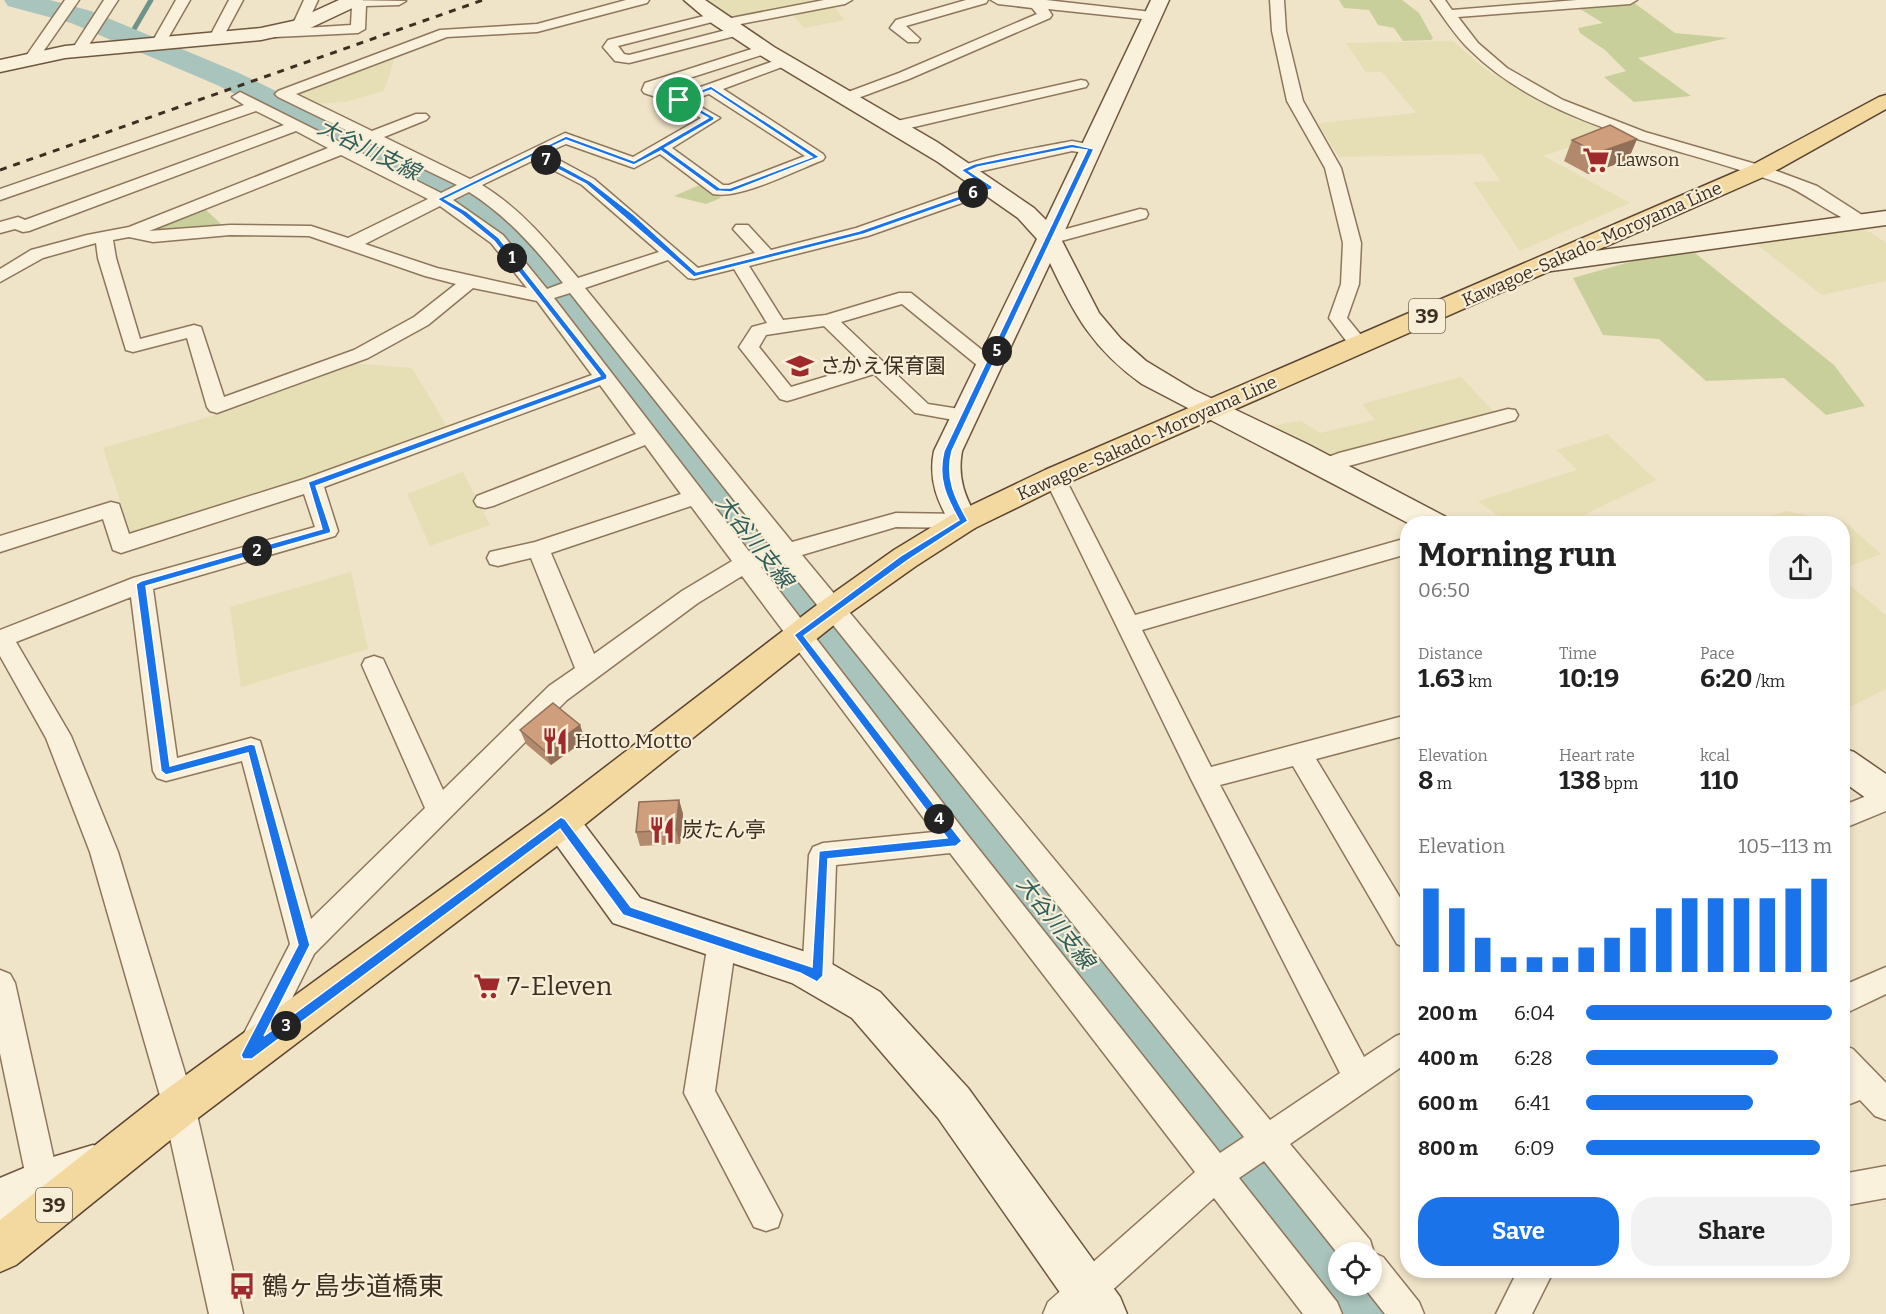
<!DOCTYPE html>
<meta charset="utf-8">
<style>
body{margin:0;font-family:Bitter,"Noto Sans JP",serif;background:#f2f2f2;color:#222;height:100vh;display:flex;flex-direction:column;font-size:22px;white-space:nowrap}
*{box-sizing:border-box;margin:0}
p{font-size:20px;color:#767676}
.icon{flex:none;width:33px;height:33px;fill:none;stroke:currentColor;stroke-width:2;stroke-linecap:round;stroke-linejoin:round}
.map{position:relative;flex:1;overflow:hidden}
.drawer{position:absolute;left:1400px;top:516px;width:450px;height:762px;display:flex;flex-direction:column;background:#fff;border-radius:24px;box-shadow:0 3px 9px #0003}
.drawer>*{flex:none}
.controls{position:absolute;left:1328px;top:1242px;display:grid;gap:12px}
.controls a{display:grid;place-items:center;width:54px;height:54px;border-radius:50%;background:#fff;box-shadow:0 3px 9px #0003;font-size:30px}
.pin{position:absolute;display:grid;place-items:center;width:51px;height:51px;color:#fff;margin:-26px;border:3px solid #fff;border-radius:50%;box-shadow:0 2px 6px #0007}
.km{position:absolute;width:30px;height:30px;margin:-15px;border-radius:50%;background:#222;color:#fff;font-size:16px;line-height:30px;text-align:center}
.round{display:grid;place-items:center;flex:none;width:63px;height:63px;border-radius:24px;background:#f2f2f2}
.headline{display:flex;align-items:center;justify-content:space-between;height:102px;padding:0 18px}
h1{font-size:33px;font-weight:700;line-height:45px}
.stats{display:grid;grid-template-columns:repeat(3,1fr);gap:9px;height:102px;padding:6px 18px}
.stats div{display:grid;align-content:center}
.stats b{font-size:26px;font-weight:700}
.stats small{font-size:16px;font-weight:400}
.stats p{font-size:16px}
.chart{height:168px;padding:12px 18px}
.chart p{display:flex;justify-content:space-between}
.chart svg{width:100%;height:108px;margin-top:6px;stroke:#1a73e8;stroke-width:6}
.action{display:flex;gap:12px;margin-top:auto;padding:12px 18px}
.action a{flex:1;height:69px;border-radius:24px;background:#1a73e8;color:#fff;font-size:24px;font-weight:700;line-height:69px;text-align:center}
.action a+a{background:#f2f2f2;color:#222}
ul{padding:0 18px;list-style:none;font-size:20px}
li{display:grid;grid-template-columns:96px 72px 1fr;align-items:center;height:45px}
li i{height:15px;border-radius:8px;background:#1a73e8}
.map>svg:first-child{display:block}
</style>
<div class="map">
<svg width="1886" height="1314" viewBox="0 0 1886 1314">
<rect width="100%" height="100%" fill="#f0e4c8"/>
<g fill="#e6deb5">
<path d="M701,0H828L845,20L804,28L787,8L728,19Z"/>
<path d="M1453,41L1485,69L1516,88L1575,119L1612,132L1544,156L1630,203L1520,251L1473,182L1500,181L1482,154L1339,157L1318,123L1416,113L1382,72H1366L1346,43Z"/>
<path d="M396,54L384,91L346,102L312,104L295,95L297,91Z"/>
<path d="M1858,229L1870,232L1886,243V281L1822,295L1752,241Z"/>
<path d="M350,363L412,368L447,426L304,479L131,535L103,448L239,408Z"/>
<path d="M1461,377L1494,412L1330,456L1269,426L1301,421L1320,433L1375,420L1362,404Z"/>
<path d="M1607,434L1656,480L1568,523H1508L1478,501L1577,470L1557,450Z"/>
<path d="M463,472L490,525L430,546L407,494Z"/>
<path d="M1786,511L1846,523L1881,554L1842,569V524L1752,523Z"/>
<path d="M351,572L368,649L241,687L230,607Z"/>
<path d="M1842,579L1886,615V689L1842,711Z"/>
</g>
<g fill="#c9cf9b">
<path d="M1339,0H1402L1419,13L1433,38L1431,40L1403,41L1394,28L1378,25L1369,10L1344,8Z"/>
<path d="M1633,2L1675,33L1728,38L1638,58L1691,96L1634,102L1604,77L1626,71L1605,50L1580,33L1578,28L1603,23L1577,7Z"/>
<path d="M702,184L721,198L706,204L674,196Z"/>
<path d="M198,208L206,210L222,225L217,229L143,232Z"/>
<path d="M1695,253L1834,365L1865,406L1826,415L1784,378L1706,381L1659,339L1603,335L1573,278L1651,256Z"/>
</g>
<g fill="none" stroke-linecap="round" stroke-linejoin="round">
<path stroke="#6f938a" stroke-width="5" d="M130,36L151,0"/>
<path fill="#a9c4bc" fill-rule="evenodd" d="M4,0H50L91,11L239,73L475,189L531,232L1361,1252H1338V1286H1371V1265L1391,1289L1402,1314H1321L505,248L451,203L217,85L71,23L8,6Z"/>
<defs>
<g id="street">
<path d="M65,0H79L36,62H26L24,59Z"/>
<path d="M104,0H118L83,54H73L71,51Z"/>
<path d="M176,0H190L163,47H153L151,44Z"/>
<path d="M229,0H243L220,43H210L208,40Z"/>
<path d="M304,0H318L305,28L351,25L352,6L341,5V0L406,1L399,5L366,6L365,29L358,33L255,38L253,35L255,32L260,31L294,29L292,26Z"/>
<path d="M626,0H649L647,3L537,32L447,37L296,94L372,131L416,114H426L429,117L426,120L384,137L470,179L565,133L633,157L701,118L674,103L644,93L642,90L645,83L761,46H771L773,49L771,52L658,88L684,97L720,118L672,148L723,185H729L805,156L709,94L700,97L692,92L695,89L785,57L792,61L790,64L723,89L823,154L825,157L823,160C797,170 739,200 713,194L660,154L634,168L566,144L546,153L594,179L698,268L755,253L733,229L736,225H748L771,250L856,228L984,183H996L998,187L996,191L868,236L749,266L783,320L826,315L899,293H911L997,362L1000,366L997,370H983L902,304L841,322L928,404L972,411L975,416L972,421L965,422L915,413L874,374L794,399L787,401L780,399L739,347L752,327L767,323L734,269L694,279L688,278L668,260L585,288L792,542L896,513L964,514L972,516L975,521L972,526L964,528L896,527L802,555L1270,1120L1340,1073L1191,779L1044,477L1048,472L1055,470L1062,472L1135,615L1407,538V554L1142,630L1211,767L1407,715V735L1316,759L1407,909V948L1397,944L1293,766L1220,785L1364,1057L1396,1036L1407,1032V1063L1290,1144L1370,1240L1374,1253L1383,1257L1419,1302L1424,1314H1385L1363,1286H1371V1252L1338,1254L1264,1161L1239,1178L1337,1302L1342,1314H1303L1214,1198L1086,1314H1043L1048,1302L1195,1172L950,853L836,865L832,977L827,986L817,990L807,986L802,977L809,855L813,847L823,843L934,832L742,576L698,603L567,700L314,954L264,1055L253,1059L242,1055L238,1045L290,944L242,761L166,781L157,778L153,771L131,597L16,642L71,736L118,852L195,1106L243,1314H209L163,1106L90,852L46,738L0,656V630L133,578L315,527L304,494L121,553L113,550L103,519L0,552V536L111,502L119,504L129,534L304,479L592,375L537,301L473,288L428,325L368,358L217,413L210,411L207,407L187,338L133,352L126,350L98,258L96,243L43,258L0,282V269L31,250L87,235L129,227L328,148L296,131L29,231L23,232L15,229L0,233V222L18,217L25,220L284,125L256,111L0,200V189L244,105L232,97L240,92L342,143L358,136L278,97L275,94L278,91L440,30L537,24ZM370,143L457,185L441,193L354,149ZM341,155L428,199L348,238L311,226L230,225L149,231ZM534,160L582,185L659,252L578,278C549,243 521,209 482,185ZM469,192C507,216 535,248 563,283L547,289L503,235L453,200ZM440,206L491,243L527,288L437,268L365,244ZM230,235L309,236L425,276L456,284L414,317L354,350L224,397L201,327L194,325L140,339L116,258L113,240L129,237L153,242ZM570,293L772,548L751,554L554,298ZM824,326L864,365L791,387L759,347L766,335ZM600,385L636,434L477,496L474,501L477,506L485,508L493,506L645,445L681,494L535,542L490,552L487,558L490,564L498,566L531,558L575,668L549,686L443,790L383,659L374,656L365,659L362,665L425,808L311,919L260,741L251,738L177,758L153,589L335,536L338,531L324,487ZM691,506L732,561L682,591L594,654L551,553ZM782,561L825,615L1244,1137L1220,1153L966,833L761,567Z"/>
<path d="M824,0H852L845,4L725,27L720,26L718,23L720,20L618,46L624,54L629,55L738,27L745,31L743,34L629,63L615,61L603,47L608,40L716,13L721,14L723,17L721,20Z"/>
<path d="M966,0H988L986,3L906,26L920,39L918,42H908L890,28L896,20Z"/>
<path d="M991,0H1046L1152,12L1159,16L1152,20L1048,9L1052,15L1050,18L909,79L850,101L845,103L837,98L840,95L899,73L1037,14L1032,8L998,4Z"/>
<path d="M1270,0H1284L1286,31L1303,101L1341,168L1361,243L1359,284L1347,318L1370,346L1367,350H1353L1329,318L1341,284L1343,243L1325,168L1287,101L1272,31Z"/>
<path d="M1431,0H1445L1452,10L1577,0H1637L1630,4L1458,17L1478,43L1507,68L1563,100L1645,132L1766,167L1817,186L1873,222L1870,226C1853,230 1808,195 1789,187C1685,146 1553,132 1470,50C1455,36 1443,16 1431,0Z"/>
<path d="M1081,80L1086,81L1088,84L1086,87L897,131L889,126L897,121Z"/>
<path d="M1072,141L1097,146L1099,149L1091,154L1072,151L964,175L956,170C965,159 1053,145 1072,141Z"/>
<path d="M1140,209L1146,210L1148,214L1146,218L1050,244L1044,243L1041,239L1044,235Z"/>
<path d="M1508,409L1515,410L1518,415L1515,420L1327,472L1320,470L1317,465L1320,460L1339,453Z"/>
<path d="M1886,788V811L1842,829V806Z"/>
<path d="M722,929L732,933L736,942L715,1091L782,1215L778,1227L766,1231L754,1227L684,1093L708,942L712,933Z"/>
<path d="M1886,967V994L1842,1015V986Z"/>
<path d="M0,970L10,974L15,983L59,1182L54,1193L43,1198L32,1193L27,1182L0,1053Z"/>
<path d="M1842,1044L1853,1049L1886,1083V1120L1875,1116L1860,1100L1842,1107Z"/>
<path d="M1886,1166V1198L1842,1206V1174Z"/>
<path d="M1518,1270H1554L1532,1314H1496Z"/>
</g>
<g id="secondary">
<path d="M339,0H363L361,4L306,30L261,40L65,58L0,72V60L65,46L261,28L293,21Z"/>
<path d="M684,0H705L774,47L937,142L1034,208L1046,220L1151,0H1169L1061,239L1099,313L1121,339L1146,361L1194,390L1309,445L1446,517L1450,524H1410L1142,384C1093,349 1075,316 1050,263L962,451C957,478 965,498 979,521L975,528L964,531L953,528C938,503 928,481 934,451L1037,239L1018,218L938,162L760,55L710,22Z"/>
<path d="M1886,211V225L1544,272L1535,270L1532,265L1535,260L1544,258Z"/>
<path d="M1842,748L1854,752L1886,774V808L1873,803L1842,781Z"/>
<path d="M561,807L574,811L640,898L818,956L880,992L968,1088L1120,1297L1127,1314H1075L938,1118L852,1018L792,983L613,923L548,833L543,822L548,811Z"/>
<path d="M93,1145L109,1151L115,1167L109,1183L44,1204L0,1222V1178L43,1160Z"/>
</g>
<path id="primary" d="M1886,95V109L1768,175L1065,484L975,528L916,566L844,617L574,833L194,1121L16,1265L0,1272V1220L164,1091L548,811L822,601L894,550L953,514L1045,470L1752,165L1879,97Z"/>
</defs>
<use href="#street" stroke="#8d765c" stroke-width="3"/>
<use href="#secondary" stroke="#6f573f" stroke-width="3"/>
<use href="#primary" stroke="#5b4430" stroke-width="3"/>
<use href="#street" fill="#faf1dc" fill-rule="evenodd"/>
<use href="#secondary" fill="#faf1dc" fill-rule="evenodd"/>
<use href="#primary" fill="#f3d9a0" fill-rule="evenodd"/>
<path stroke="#3d2e20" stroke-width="3" stroke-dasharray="7 7" stroke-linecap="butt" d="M0,170L483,0"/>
</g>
<g fill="#b2896c">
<path d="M1637,139L1628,160L1588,174L1564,161L1572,140Z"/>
<path d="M580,725L585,740L551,765L526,744L520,730Z"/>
<path d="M679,800L683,814L680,844L640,846L636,832Z"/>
</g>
<g fill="#916f58">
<path d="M1637,139L1628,160L1588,174L1597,153Z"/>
<path d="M580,725L585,740L551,765L545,751Z"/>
<path d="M679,800L683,814L680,844L676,830Z"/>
</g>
<g fill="#cf9f7d" stroke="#916f58" stroke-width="1.5">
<path d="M1610,125L1637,139L1597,153L1572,140Z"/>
<path d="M553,703L580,725L545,751L520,730Z"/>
<path d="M679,800L676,830L636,832L639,802Z"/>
</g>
<path fill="#1a73e8" stroke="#fff" stroke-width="1.5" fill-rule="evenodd" d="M711,86L820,157L731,192L716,191L661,151L634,165L566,140L538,153L590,181L634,215L696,272L859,231L985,187L961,170L974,164L1072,144L1094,149L952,451C945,478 955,498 968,521L908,560L804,636L962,841L956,846L828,859L823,976L817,982L800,973L623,915L560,829L252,1059H243L241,1055L243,1051L298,945L248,753L166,775L161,771L136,584L141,581L322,529L308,482L600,376L494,241L461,214L437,199L566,136L634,161L708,118L676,100ZM711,90L812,157L730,188H720L665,148L714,120V117L684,100ZM1072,148L1087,150L944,451C937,478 946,497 959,520L902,555L794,635L947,838L819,851L812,967L631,907L565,819L561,817L264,1036L310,945L255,745L251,744L170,766L146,586L330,533L331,531L316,486L607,379V375L499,238L466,211L445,199L533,156L586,184L694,277L864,234L992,189V186L969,171L978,167Z"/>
<defs>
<symbol id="supermarket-bare" viewBox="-9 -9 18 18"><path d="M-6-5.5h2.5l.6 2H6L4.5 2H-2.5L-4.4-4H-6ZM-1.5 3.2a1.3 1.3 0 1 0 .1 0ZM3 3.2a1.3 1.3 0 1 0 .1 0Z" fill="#9e2a2b" stroke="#f7eed8" stroke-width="2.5" paint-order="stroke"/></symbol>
<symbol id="school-bare" viewBox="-9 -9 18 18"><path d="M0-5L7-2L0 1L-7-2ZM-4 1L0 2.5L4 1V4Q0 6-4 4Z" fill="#9e2a2b" stroke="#f7eed8" stroke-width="2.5" paint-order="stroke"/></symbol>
<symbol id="restaurant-bare" viewBox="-9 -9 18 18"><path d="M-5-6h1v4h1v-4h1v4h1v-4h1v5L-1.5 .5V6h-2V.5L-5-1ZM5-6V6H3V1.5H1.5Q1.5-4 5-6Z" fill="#9e2a2b" stroke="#f7eed8" stroke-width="2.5" paint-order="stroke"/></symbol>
<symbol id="bus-bare" viewBox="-9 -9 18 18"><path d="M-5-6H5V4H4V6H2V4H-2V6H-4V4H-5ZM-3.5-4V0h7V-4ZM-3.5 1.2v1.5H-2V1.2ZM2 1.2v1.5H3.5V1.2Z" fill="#9e2a2b" stroke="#f7eed8" stroke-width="2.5" paint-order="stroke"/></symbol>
</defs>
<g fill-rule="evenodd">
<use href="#supermarket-bare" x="1577" y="141" width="38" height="38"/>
<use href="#school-bare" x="781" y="347" width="38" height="38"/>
<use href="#restaurant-bare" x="536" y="722" width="38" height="38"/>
<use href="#restaurant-bare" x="643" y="811" width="38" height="38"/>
<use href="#supermarket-bare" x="468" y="967" width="38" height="38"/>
<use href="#bus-bare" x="223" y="1267" width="38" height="38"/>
</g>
<g text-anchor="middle" stroke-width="4.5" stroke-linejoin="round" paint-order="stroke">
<g font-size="18" fill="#3d2e20" stroke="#f7eed8" text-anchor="start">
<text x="1616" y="166">Lawson</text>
</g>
<g font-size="18" fill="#3d2e20" stroke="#f7eed8">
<text transform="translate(1592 244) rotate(-24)" y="6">Kawagoe-Sakado-Moroyama Line</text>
<text transform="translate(1147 438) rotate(-24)" y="6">Kawagoe-Sakado-Moroyama Line</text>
</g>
<g fill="#f7eed8" stroke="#756857" stroke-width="1.5">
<rect x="1409" y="299" width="36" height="34" rx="4.5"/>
<rect x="36" y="1188" width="36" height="34" rx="4.5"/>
</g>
<g font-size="20" font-weight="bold" fill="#3d2e20">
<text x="1427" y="323">39</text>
<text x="54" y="1212">39</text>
</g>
<g font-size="21" fill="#3d2e20" stroke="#f7eed8" text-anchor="start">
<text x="820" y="373">さかえ保育園</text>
<text x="575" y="748">Hotto Motto</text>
<text x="682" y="837">炭たん亭</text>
</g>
<g font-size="22" font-style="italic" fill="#2f5d5a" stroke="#f7eed8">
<text transform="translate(369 149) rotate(26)" y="8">大谷川支線</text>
<text transform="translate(755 541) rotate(52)" y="8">大谷川支線</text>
<text transform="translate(1056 922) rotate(52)" y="8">大谷川支線</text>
</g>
<g font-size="26" fill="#3d2e20" stroke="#f7eed8" text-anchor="start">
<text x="507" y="995">7-Eleven</text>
<text x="262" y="1295">鶴ヶ島歩道橋東</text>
</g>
</g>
</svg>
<div class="controls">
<a><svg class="icon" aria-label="locate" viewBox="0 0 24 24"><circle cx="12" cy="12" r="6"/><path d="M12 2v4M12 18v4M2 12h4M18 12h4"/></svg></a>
</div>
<div class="pin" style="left:679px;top:100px;background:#1e9e55"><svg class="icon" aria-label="arrive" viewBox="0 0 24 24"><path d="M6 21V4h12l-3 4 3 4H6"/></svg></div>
<b class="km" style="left:512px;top:258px">1</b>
<b class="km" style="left:257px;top:551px">2</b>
<b class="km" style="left:286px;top:1026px">3</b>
<b class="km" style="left:939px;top:819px">4</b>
<b class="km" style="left:997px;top:351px">5</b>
<b class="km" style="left:973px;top:193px">6</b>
<b class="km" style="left:546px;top:160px">7</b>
<section class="drawer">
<div class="headline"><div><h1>Morning run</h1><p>06:50</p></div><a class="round"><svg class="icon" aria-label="share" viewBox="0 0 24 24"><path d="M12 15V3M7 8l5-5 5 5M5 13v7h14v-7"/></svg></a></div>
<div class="stats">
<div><p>Distance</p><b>1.63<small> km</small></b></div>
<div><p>Time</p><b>10:19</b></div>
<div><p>Pace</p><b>6:20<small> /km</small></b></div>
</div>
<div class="stats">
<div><p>Elevation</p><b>8<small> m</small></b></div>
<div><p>Heart rate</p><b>138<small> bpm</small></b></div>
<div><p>kcal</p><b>110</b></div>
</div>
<div class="chart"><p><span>Elevation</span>105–113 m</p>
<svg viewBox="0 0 160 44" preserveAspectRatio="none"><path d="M5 44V10M15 44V18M25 44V30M35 44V38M45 44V38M55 44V38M65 44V34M75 44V30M85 44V26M95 44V18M105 44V14M115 44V14M125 44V14M135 44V14M145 44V10M155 44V6"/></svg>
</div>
<ul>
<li><b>200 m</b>6:04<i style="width:100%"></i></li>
<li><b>400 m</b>6:28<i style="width:78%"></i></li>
<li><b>600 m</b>6:41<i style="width:68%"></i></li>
<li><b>800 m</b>6:09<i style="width:95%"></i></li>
</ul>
<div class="action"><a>Save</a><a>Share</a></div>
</section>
</div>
